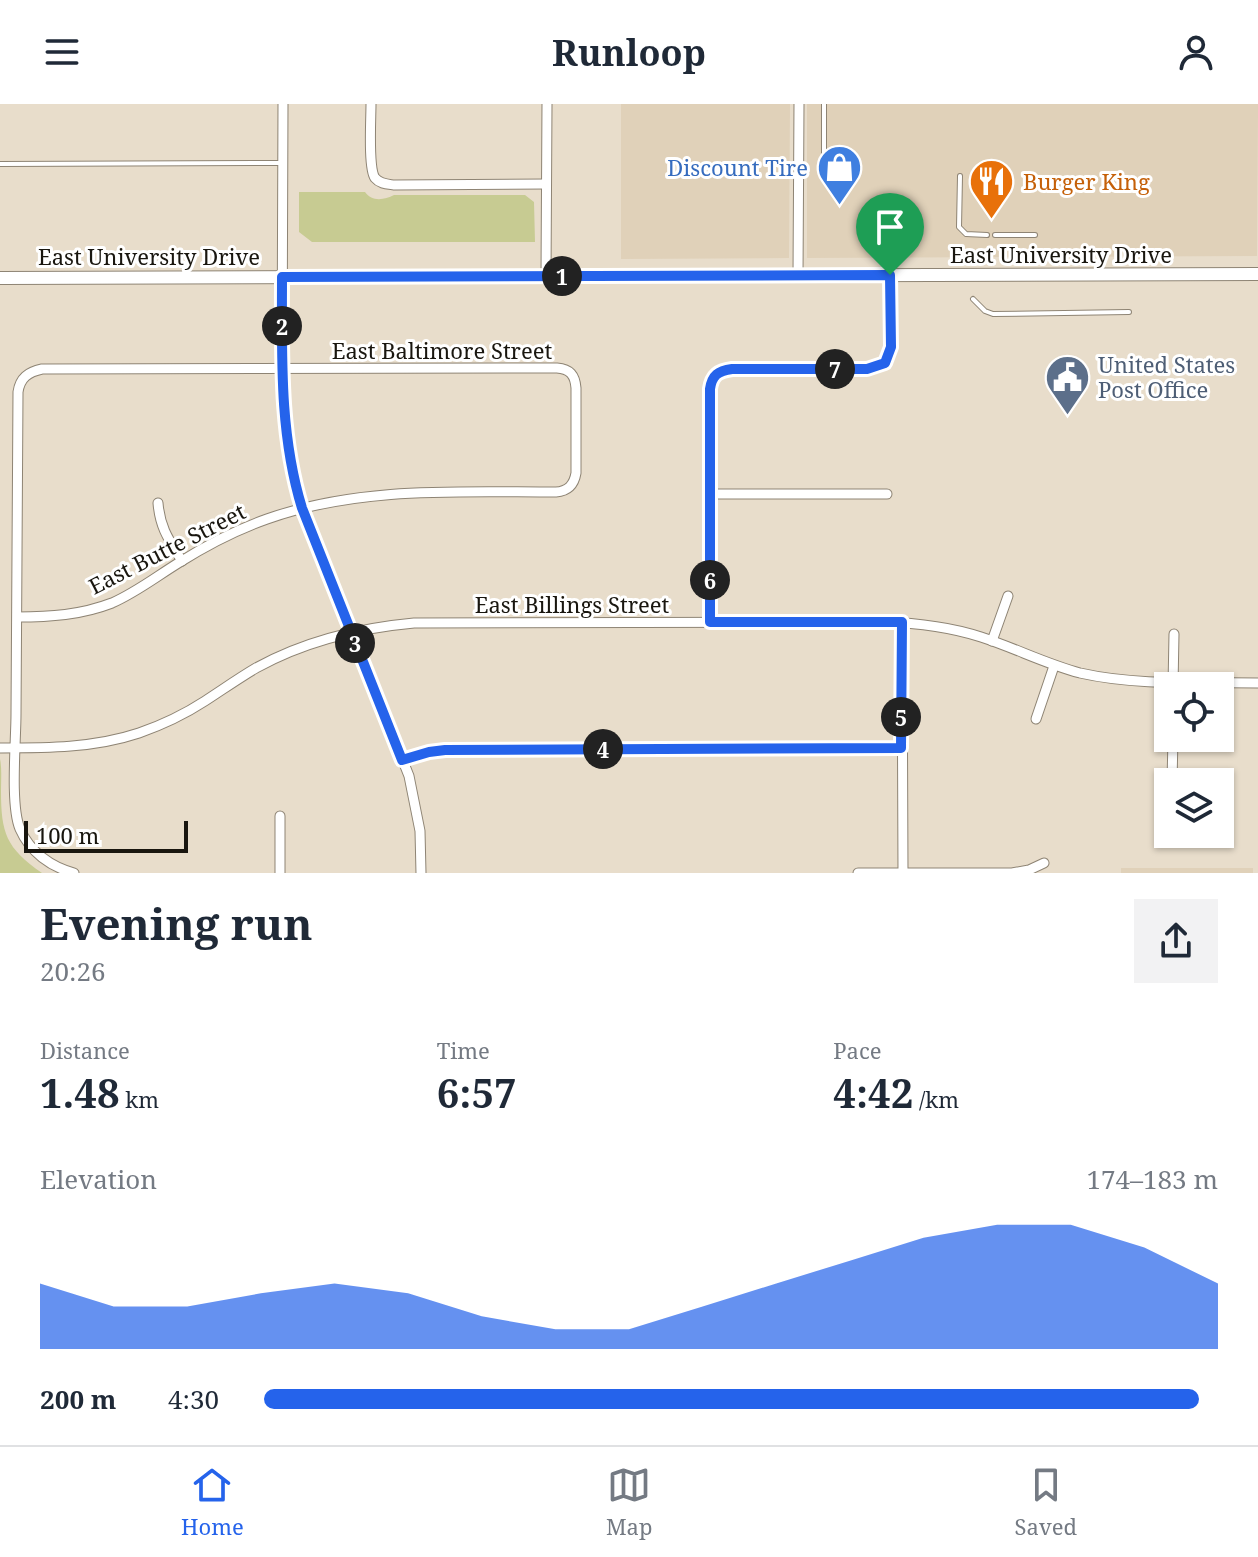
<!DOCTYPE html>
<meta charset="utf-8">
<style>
body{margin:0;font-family:"Noto Serif",serif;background:#f2f2f3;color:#1f2937;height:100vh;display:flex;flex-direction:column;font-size:30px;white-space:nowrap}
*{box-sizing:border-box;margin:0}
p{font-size:26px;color:#747a83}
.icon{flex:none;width:44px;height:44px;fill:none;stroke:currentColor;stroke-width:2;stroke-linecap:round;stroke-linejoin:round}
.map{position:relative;height:769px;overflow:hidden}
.details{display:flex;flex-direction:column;background:#fff;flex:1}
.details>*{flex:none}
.fabs{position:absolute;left:1154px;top:568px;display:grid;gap:16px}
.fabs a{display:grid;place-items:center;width:80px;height:80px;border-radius:0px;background:#fff;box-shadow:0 2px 6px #0004;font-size:40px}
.scale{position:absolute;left:24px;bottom:20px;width:164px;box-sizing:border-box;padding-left:8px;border:4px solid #19160f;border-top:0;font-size:22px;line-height:28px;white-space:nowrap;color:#19160f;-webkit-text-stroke:6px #fff;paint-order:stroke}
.pin{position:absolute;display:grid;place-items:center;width:68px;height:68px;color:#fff;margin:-82px -34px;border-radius:50% 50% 50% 0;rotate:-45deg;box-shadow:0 0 8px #0007}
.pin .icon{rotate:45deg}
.km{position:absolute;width:40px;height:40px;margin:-20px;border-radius:50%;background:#222;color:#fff;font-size:22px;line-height:40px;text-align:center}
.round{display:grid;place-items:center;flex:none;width:84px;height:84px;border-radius:0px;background:#f2f2f3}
.headline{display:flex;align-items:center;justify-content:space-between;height:136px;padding:0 40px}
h1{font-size:44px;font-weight:700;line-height:60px}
.figures{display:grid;grid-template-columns:repeat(3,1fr);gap:12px;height:136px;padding:8px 40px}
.figures div{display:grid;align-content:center}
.figures b{font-size:40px;font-weight:700}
.figures small{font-size:22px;font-weight:400}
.figures p{font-size:22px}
.chart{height:224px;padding:16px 40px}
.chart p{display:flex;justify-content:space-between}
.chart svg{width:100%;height:144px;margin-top:8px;fill:#2563eb;opacity:.7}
ul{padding:0 40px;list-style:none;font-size:26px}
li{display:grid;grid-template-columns:128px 96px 1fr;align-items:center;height:60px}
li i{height:20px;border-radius:10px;background:#2563eb}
header{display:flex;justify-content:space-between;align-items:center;height:104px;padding:0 40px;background:#fff;font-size:36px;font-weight:700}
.tab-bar{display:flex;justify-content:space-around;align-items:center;height:112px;border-top:2px solid #e0e1e3;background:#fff;font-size:22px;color:#747a83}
.tab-bar a{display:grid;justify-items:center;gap:4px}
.tab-bar .selected{color:#2563eb}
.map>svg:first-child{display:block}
</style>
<header><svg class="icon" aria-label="menu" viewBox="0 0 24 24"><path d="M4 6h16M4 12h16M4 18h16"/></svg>Runloop<svg class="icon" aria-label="person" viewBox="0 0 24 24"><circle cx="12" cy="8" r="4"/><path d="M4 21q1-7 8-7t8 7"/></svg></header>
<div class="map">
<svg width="1258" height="769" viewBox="0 0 1258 769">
<rect width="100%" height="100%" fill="#e8ddcb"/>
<g fill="#e0d1b9">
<path d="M621,0H790L789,154L621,155Z"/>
<path d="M807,0H1258L1257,152L807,154Z"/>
<rect x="1121" y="764" width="132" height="5"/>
</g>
<g fill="#c7cb92">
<path d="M299,88H365C372,98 384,96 394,91H525L534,98L535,138H312L299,128Z"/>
<path d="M0,655C2,664 1,676 1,687C1,729 6,744 42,769H0Z"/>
</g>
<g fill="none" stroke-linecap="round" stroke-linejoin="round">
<defs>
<g id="service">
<path d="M824,0V71"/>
<path d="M0,60L281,59"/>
<path d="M960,72L959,123L966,130L987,131"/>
<path d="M995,131H1035"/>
<path d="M973,195L985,207L993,210L1129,208"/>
</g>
<g id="minor">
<path d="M283,0L282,265L285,318L289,353L302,404L409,672L420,727L421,769"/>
<path d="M371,0C371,15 368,64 375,74C380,80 387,80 394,81L546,80"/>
<path d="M546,172L547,0"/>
<path d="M798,172L799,0"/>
<path d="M710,390H887"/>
<path d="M158,399C160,424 169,436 182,457"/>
<path d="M17,513C50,513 81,511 112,499C137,488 157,472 180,458C207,441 236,426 267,415C360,382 459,388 556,388C568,387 574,381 576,369V284C575,271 570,265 557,264L42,265C28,268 20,274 18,288C18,395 17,502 16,610C16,638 10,701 20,725C30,748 51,763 74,769"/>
<path d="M710,518V285C712,271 719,266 732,265H867L885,259L891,243L890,171"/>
<path d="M902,518L903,769"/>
<path d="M992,537L1008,492"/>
<path d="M1173,582L1174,530"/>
<path d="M1036,615L1054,562"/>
<path d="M0,644C47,644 94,644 139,629C162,621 185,610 205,597C222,586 239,574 256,564C305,537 359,524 414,519L884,518C918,519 950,523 981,533C1015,544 1046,560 1080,569C1138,582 1199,578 1258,579"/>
<path d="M402,656L429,648L445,646L901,644"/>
<path d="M1172,678L1173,634"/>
<path d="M280,712V769"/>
<path d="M858,769H1012L1029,766L1044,759"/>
</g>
<path id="secondary" d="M0,174L1258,170"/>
</defs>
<use href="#service" stroke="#8e8474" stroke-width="6"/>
<use href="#minor" stroke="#8e8474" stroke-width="11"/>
<use href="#secondary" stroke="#8e8474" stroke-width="14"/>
<use href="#service" stroke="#fff" stroke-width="4"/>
<use href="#minor" stroke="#fff" stroke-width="9"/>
<use href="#secondary" stroke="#fff" stroke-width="12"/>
</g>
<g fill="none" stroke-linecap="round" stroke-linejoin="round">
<defs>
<path id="route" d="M890,171L891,243L885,259L867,265H732C718,267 712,271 710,285V518H902L901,644L445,646L429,648L402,656L302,404C279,329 282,251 282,173Z"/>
</defs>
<use href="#route" stroke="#fff" stroke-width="16"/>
<use href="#route" stroke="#2563eb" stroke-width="10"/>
</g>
<defs>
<symbol id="shop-pin" viewBox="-11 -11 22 30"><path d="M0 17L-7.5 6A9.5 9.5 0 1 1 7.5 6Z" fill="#3f7fe0" stroke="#fff"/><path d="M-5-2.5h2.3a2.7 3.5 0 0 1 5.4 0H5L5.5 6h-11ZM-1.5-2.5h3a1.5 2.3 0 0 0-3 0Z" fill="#fff"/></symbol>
<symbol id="restaurant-pin" viewBox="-11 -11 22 30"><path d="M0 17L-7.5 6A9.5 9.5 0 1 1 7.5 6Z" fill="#e8710a" stroke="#fff"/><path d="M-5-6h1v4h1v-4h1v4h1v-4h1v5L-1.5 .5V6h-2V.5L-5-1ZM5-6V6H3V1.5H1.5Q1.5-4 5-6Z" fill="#fff"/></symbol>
<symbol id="civic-pin" viewBox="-11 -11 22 30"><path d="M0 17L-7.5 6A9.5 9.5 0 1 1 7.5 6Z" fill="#5c6f8a" stroke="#fff"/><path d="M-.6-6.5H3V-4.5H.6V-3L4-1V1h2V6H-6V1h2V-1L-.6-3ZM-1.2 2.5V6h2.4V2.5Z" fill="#fff"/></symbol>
</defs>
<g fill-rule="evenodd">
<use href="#shop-pin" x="814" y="38" width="51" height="69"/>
<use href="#restaurant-pin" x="966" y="52" width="51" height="69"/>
<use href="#civic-pin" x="1042" y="248" width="51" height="69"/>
</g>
<g text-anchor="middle" stroke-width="6" stroke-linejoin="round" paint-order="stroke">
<g font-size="22" fill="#366cbe" stroke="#fff" text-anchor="end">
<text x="808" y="72">Discount Tire</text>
</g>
<g font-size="22" fill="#c56008" stroke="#fff" text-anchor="start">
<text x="1023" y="86">Burger King</text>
</g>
<g font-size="22" fill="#19160f" stroke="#fff">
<text x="1061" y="159">East University Drive</text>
<text x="149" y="161">East University Drive</text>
<text x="442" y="255">East Baltimore Street</text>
<text transform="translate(167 445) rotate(-27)" y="8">East Butte Street</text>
<text x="572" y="509">East Billings Street</text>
</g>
<g font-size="22" fill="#4e5e75" stroke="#fff" text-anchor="start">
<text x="1098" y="269">United States<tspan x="1098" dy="25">Post Office</tspan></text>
</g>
</g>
</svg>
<div class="fabs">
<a><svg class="icon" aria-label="locate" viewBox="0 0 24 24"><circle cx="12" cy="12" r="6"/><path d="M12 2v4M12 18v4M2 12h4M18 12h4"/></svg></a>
<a><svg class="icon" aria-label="layers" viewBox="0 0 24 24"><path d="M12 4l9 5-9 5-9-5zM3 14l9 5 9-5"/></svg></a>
</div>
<div class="scale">100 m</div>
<div class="pin" style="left:890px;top:171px;background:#1e9e55"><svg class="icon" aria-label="arrive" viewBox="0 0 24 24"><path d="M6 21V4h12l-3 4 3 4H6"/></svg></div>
<b class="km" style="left:562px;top:172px">1</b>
<b class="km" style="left:282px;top:222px">2</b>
<b class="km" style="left:355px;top:539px">3</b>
<b class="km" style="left:603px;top:645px">4</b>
<b class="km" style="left:901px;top:613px">5</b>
<b class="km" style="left:710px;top:476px">6</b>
<b class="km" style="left:835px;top:265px">7</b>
</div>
<section class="details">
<div class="headline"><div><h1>Evening run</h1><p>20:26</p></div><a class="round"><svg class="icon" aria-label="share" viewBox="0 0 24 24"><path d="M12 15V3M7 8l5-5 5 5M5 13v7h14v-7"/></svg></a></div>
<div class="figures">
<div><p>Distance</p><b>1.48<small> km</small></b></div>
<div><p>Time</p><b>6:57</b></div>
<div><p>Pace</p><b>4:42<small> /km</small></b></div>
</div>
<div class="chart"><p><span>Elevation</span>174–183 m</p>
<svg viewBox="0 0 160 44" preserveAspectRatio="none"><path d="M0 44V24L10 31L20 31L30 27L40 24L50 27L60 34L70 38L80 38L90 31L100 24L110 17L120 10L130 6L140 6L150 13L160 24V44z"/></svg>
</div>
<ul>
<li><b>200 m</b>4:30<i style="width:98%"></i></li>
</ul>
</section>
<nav class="tab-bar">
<a class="selected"><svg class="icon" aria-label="home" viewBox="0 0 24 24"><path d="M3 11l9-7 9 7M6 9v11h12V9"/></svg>Home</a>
<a><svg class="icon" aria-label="map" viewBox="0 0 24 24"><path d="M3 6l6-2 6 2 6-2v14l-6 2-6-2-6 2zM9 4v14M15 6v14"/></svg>Map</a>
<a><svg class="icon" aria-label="saved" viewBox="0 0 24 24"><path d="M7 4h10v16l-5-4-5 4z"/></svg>Saved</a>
</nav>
